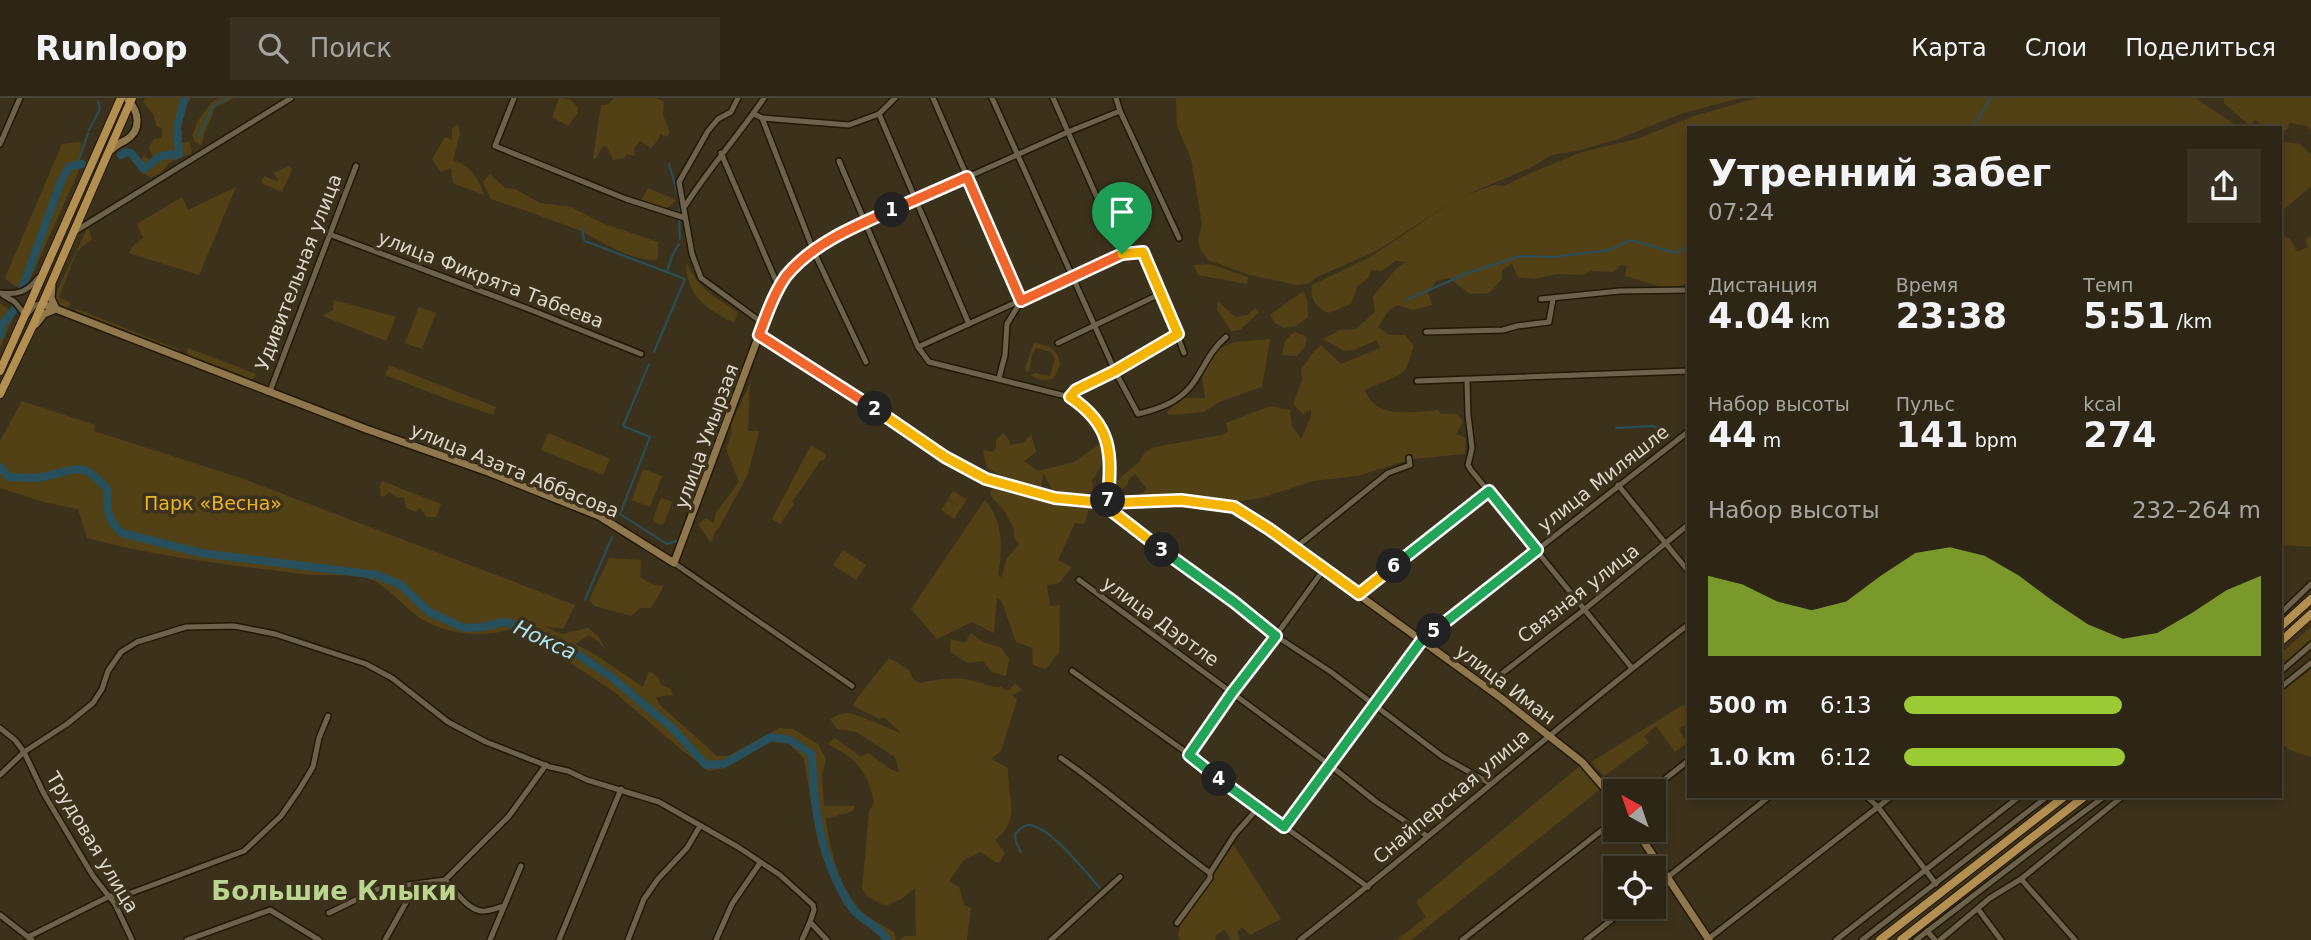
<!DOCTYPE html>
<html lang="ru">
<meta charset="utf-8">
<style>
body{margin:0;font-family:"DejaVu Sans",sans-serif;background:#393222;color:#f1f3f6;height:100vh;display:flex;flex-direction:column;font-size:26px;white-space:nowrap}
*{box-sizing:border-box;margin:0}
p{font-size:23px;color:#a7a5a0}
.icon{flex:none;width:38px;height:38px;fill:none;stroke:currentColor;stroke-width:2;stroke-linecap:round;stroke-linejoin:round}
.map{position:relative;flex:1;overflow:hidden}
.side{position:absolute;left:1687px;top:28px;width:595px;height:672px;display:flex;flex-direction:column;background:#2d2615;border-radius:0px;box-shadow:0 4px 10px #0003,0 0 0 2px #484334}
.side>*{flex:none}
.needle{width:46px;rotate:320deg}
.tools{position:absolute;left:1603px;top:681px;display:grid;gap:14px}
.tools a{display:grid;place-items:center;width:63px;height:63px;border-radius:0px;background:#2d2615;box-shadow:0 4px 10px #0003,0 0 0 2px #484334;font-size:35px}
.pin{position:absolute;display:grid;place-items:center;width:60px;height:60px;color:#fff;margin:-72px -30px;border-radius:50% 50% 50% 0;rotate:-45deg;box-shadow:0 0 7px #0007}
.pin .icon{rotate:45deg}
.km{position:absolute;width:35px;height:35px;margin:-18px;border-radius:50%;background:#222;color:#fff;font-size:19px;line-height:35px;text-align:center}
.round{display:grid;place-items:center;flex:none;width:74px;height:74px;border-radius:0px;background:#393222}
.headline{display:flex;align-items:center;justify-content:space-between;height:119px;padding:0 21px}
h1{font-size:38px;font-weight:700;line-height:52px}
.stats{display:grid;grid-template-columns:repeat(3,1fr);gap:10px;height:119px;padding:7px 21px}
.stats div{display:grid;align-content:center}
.stats b{font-size:35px;font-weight:700}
.stats small{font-size:19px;font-weight:400}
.stats p{font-size:19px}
.chart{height:196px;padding:14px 21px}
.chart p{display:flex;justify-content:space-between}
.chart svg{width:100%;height:126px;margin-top:7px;fill:#9acb34;opacity:.7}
ul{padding:0 21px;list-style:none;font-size:23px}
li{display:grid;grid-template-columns:112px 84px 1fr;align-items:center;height:52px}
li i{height:18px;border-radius:9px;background:#9acb34}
header{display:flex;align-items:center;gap:42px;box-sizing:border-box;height:98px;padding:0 35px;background:#2d2615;border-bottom:2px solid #484334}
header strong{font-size:33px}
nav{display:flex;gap:38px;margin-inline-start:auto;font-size:24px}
.search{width:490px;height:63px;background:#393222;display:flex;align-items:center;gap:18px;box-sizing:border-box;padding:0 24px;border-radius:0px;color:#a7a5a0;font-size:26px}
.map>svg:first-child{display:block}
</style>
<header>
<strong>Runloop</strong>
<div class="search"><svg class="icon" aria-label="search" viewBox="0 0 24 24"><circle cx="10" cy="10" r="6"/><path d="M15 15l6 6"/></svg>Поиск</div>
<nav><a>Карта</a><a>Слои</a><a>Поделиться</a></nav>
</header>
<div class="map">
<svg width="2311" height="842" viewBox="0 0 2311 842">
<rect width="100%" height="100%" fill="#3c321c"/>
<g fill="#534116">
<path d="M145,0H191L189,4L185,3L178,30L183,35L173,42L177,47L189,43L192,55L169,65L161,75L151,80L140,72V64L144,57L149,61L153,60L149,49L154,41L162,40V31L156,27L154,17L143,4Z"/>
<path d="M219,0H234L214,10C212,24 202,33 202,48L195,44L192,38L198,23L212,4Z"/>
<path d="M559,0L570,1L578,10L577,16L568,28L552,19Z"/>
<path d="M614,0H656L664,4L663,17L670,35L667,39L660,36L659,41L651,50L640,43L634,50L635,58L627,56L624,60L613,62L607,49L603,48L596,60L593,61L601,7L609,6Z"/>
<path d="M1176,0H1741L1683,15L1618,41L1576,53L1551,57L1534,68L1463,98L1494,87L1505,88L1526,77L1582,54L1637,41L1694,18L1757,0H2195L2240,30H1689V178L1684,187L1665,190L1625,178L1627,168L1621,167L1614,174L1591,173L1582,177L1557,176L1534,181L1518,179L1512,166L1502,172V181L1489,195L1470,196L1449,180L1436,183L1428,195L1432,207L1413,212L1398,207L1389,212L1378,229L1389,237H1405L1414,248L1406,271L1399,277L1365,292C1375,322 1414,314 1438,312L1441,316H1458L1463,324L1456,336L1466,340L1465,356L1412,361L1357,378L1313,383L1261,400L1228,405L1190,398L1136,400L1147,391L1135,376L1128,382V386L1116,397L1112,387L1139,364L1145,354L1155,349L1221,337L1228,333L1226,325L1270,308L1290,312L1292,328L1301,341L1311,319V311L1303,316L1293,306L1302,282L1301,272L1312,256L1321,247L1341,266L1380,250L1377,242L1354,252L1344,253L1323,241L1340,232L1356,231L1375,214L1373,198L1396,171L1405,164L1395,163L1382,173L1372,172L1368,180L1357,189L1351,206L1328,215C1315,208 1310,202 1312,187L1372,158L1458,100L1378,152L1317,179L1307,186L1296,187L1250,177L1208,162L1200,151L1198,142L1202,126L1191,60L1177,28Z"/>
<path d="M2224,0H2311V32L2307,28L2289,25L2288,31L2280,35L2282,28L2276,26L2274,30H2268L2255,22L2250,28L2224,5Z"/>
<path d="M458,26L460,36L453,62C471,68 478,79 484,97L453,85L451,70L441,74L432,61L445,39L452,42V31Z"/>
<path d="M2280,43L2300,46L2311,56V88L2280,115Z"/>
<path d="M81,44L79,72L30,182L16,189L5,180L62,46Z"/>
<path d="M289,68L292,71C289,80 285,86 282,94L261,85L264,78L279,84L274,75Z"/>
<path d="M490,76L505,90L515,91L540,105L571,109L602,125L658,144V161C634,166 599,141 578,132C549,121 520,111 491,101L483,84Z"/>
<path d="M236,89L199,177L129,155L132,149L143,140L137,126L182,99L188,112Z"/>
<path d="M648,90L676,102L666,111L641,103Z"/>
<path d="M88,129L92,141L77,153L59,199L71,205L68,210H63L56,206L55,197Z"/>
<path d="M2280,135L2291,142L2297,154L2308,149L2305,142L2311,137V449L2287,447L2280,450Z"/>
<path d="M686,164C698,190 714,199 738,214L734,225C707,211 686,198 686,164Z"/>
<path d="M1210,166L1248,179L1247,186L1198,177L1194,167Z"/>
<path d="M1303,193L1307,201L1308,219L1296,228L1284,230L1275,225L1270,217Z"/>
<path d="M334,202L396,219L386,243L323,218L333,212Z"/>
<path d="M1218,204L1236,219L1248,217L1255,210L1259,214L1240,232L1231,233L1217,211Z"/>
<path d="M0,206L15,215L0,250Z"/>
<path d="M419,209L436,215L422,251L405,245Z"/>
<path d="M77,211L180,252L174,254L76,216L75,213Z"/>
<path d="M1294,234L1307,239L1305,249L1297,258L1282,257L1285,243Z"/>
<path d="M1270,241L1262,289L1219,304L1204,314L1171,317L1166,315L1183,300H1205L1202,278L1218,251L1235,244Z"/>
<path d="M1034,245C1048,247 1059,251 1060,267L1054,280C1047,283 1037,282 1031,277L1035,275L1050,278L1055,261L1051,254L1036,250L1032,256L1029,274L1026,273L1025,269Z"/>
<path d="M188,250L256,276L252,282H247L188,259L186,257Z"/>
<path d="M389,267L496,309L493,317L455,304L385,277Z"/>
<path d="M750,285L748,333H759L748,376L720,428L715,434L711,445L698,426L706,420L714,425L715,416L739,384L726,351L732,334L731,327Z"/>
<path d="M22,303L95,327L94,333L241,380L575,507L563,531L543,528L562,536L588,530L598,538L607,554L599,544L589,537L575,546L596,557L643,589L649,573L658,579L661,587L671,591L673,597L656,599L660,607L717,658H728L779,630L793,631L818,646L826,661L822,677L824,708H855L853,713L826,721C830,751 839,790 861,813C870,821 883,827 894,834L896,842H884L881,836L844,807L828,773L818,745L804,660L788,645L770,644L725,670L709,673L683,653L613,593L525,535C508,530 510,532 494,535C473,538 446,534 427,524C405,513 391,488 367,480C348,475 322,479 303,476C230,467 157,459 87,440L78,411L43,404L0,390V343Z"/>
<path d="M548,335L610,361L603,377L541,352Z"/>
<path d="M1003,335L1008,340L1010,347L1023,345L1031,336L1036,354L1024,363L1038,373L1074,364L1104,343C1106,357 1101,372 1092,382L1093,394L1083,396L1053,392L1043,375L1041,391L1001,377L987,370L983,352L993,354L996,350V342Z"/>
<path d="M811,347L825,356L826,359L823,363L821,362L792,404L794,406L780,426L772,421Z"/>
<path d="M643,371L662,378L650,409L632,402Z"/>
<path d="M382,383L441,406L436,419H427L420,410L416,414L406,410L404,399L398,400L389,394L384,399L380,397L381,391L379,389Z"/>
<path d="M993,389L1069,409L1089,411L1084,426L1075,425L1058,462L1072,469L1059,485L1047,487L1050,508L1060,507L1059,554L1046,571L1033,567L1032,550L1016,544L1002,504L997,499L994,535L972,524L937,541L911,511L985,402C1003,423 1003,450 998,477L1002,479L1007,460L1019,446L1014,440V431L1004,412L994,402L990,396Z"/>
<path d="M953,393L967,401L954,421L941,412L948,402L959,408L948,401Z"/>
<path d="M661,400L670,403L672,405L664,425L661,427L654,424L653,421Z"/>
<path d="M843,452L866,467L856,482L833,467Z"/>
<path d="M609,460L641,462L640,479L654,487L664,488L651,510H640L631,518L594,508L589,502Z"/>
<path d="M2311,529V541L2280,569V556Z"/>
<path d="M971,535C975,538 981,544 986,545C1002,551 998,544 1009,561L1006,578L992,574L983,563L968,565L950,554L951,541L965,545Z"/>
<path d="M889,560L909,572L913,581L920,585C941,581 956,578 978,584C986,586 992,590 1001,589L1006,592H1009L1015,585L1022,592L1012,597L1017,602L1001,653L991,661L1008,670C1007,697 1022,722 995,742L1005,755L1000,764H995L981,754L964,762L949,783L959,789L964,807L971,810L967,842H900L905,838H916L915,790L903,800L886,808L868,799L862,791L869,714L874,704C868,673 855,659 827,646L835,640L861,659L868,655L892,672L899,674L895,659L856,634L837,631L830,621C835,619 841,615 846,615C854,614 889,631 901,635L884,619L880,621L853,608L858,599Z"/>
<path d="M2311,571V659L2290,652L2280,645V595Z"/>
<path d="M1683,607L1689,613V624L1679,631L1687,645L1675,654L1656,628L1644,638L1649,645L1604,678L1591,664Z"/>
<path d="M1581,667L1603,689L1411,842H1397L1426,819L1416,804Z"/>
<path d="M1233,746L1281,821L1250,837L1242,829L1237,834L1240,842H1231L1225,832L1216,837L1215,842H1181L1178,838L1180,826L1212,780L1213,774Z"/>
</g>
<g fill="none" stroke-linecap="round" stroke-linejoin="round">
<g stroke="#26505c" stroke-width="2">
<path d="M1972,30L1991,0"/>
<path d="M89,32L100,11L98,3"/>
<path d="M198,39L213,8L227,0"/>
<path d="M669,66L680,105L679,115"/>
<path d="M77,67L88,35"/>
<path d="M679,121L680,141"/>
<path d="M582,130L584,142"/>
<path d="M585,143L685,181L654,254"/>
<path d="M667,174L672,158L679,146"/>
<path d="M1406,202L1468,175L1520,158L1554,159L1610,152L1630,142L1677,155L1689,147"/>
<path d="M649,266L623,328L650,339L620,416L667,446L677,443"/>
<path d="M1616,330L1653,328L1657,330"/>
<path d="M0,375L3,373"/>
<path d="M585,502L612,439"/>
<path d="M1021,754L1016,744L1015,736C1019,732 1023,727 1029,727C1049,727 1087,776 1100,790"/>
</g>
<g stroke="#26505c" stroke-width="8">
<path d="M121,57L125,54L131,55L144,71L159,59L171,56L175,58L179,56L177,28L185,0"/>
<path d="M22,191L61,83L69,69L82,66"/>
<path d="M0,237L2,227L14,212"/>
<path d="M0,369L9,379C20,379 33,381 43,379C77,372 82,361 108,392C105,409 108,424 122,435L201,455L377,477L401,487L429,514L464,530L482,529L504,524L522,528L567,549L610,578L672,630L706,667L724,666L771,639L790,642L812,656C813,710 821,764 852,810C861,823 879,827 887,842"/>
</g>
<defs>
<g id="street">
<path d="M514,0L495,48L626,101L685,120"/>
<path d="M738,0L731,14L718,21L708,33L679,84L692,156L701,180L764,226"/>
<path d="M933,0L1021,203L1007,226L1005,257L999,280"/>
<path d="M992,0L1115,273L1138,316C1158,311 1177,305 1191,288C1203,272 1210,252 1226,239"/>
<path d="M1053,0L1122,156"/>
<path d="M1116,0L1120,13L1179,140"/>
<path d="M754,16L762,20L849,27L879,16L969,226"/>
<path d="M879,16L895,0"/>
<path d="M762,20L814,154L866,264"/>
<path d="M0,46L20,0"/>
<path d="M721,55L779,190"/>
<path d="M839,63L918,249L929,264L1070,299C1101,320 1108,335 1108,372C1108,383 1109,395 1107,405L1109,411L1276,538L1331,574L1443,659L1491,686"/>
<path d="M685,108C709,70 739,37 764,0"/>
<path d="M74,134L291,0"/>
<path d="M329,136L526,210L641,256"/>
<path d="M0,195C18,197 27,194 38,180"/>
<path d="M3,197L15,204L26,218L35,207L43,206"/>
<path d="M1541,201L1620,193L1689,192"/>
<path d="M1426,234L1503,232L1517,228L1549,224L1553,201"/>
<path d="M759,237C766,218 774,191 788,176C802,160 821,149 838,137L1068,34L1120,13"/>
<path d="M1058,245L1162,195"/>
<path d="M918,249L1122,156L1143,154L1162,195L1184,255"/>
<path d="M1467,282L1468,317L1472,350L1468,367L1471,372L1632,570"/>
<path d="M1417,283L1689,273"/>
<path d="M270,293L356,68"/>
<path d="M1070,299L1076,292L1115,273L1178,236"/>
<path d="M1618,387L1689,474"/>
<path d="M1295,450L1388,375L1410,367L1409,360"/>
<path d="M674,465L852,588"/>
<path d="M1079,482L1331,668L1375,703L1427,738"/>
<path d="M1359,496L1489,393"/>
<path d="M2280,516L2311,486"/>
<path d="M1072,573L1190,657L1216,679L1368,789"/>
<path d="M2280,574L2311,547"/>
<path d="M1486,588L1585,511L1689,426"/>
<path d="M2280,590L2311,565"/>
<path d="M0,630L15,642L24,654L44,696L93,778L115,806L132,842"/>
<path d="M1190,657C1233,594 1280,533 1324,471"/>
<path d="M1061,660C1113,696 1159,738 1210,775"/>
<path d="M0,677L24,654L67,626L93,605L102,591L108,573L121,554L137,544L186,529L234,528L275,536L366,566L392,580L448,624L486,644L550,669L568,673L587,682L659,704L738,749L780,777L813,807L814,812L810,824L827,842"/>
<path d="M1650,693L1689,662"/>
<path d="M1866,698L1878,709L1936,786"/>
<path d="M1285,728L1422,542L1689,333"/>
<path d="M2021,781L2075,842"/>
<path d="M445,782L509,718L546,667"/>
<path d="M445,782C455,792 467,811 481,813C488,814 497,810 504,808"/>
<path d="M1654,790L1770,698"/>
<path d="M1978,811L2001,842"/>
<path d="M329,815L378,791L445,782"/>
<path d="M0,817L32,842"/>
<path d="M1177,825L1210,780V775L1235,736L1258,710"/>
<path d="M1927,833L1935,842"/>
<path d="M28,839L110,798H123L244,753L281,718L299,692L313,669L319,640L328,618"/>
<path d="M187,842L270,812L319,842"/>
<path d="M385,842L416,787"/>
<path d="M490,842L521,768"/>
<path d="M559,842L621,691"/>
<path d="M628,842L644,801L658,781L687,750L700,728"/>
<path d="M716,842L732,806L760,765"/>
<path d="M802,842L810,824"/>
<path d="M1051,842L1120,779"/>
<path d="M1300,842C1432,739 1556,628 1689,526"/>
<path d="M1462,842L1615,722"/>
<path d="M1586,842L1629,808"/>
<path d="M1707,842L1892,698"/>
<path d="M1836,842L2020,698"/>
<path d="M1862,842L2048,698"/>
<path d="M1916,842L2034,751L2105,698"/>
<path d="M1940,842L1990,800L2021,781L2123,698"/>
</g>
<g id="secondary">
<path d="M111,52C116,47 120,45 126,42C142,32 139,14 128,2"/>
<path d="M43,206L366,331L488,374L599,418L674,465L759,237L847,292L945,359L986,381L1037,396L1080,403L1123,406L1181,402L1217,406L1243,413L1501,600L1582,664L1615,702"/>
<path d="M36,226L44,216L56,211L51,200L52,188"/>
<path d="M1636,732L1709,842"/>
</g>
<g id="primary">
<path d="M0,273L121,0"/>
<path d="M0,296L34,225L132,0"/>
<path d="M2280,529L2311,501"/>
<path d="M2280,544L2311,516"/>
<path d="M1880,842L2065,698"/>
<path d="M1901,842L2085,698"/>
</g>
</defs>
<use href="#street" stroke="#221904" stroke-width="8"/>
<use href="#secondary" stroke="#221904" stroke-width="10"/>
<use href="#primary" stroke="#221904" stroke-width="10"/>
<use href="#street" stroke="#6d624b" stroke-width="5"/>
<use href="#secondary" stroke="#90784e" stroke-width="7"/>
<use href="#primary" stroke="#b38f52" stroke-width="8"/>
</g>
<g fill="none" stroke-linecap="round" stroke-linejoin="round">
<defs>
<path id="split-1" d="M892,112L967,79L1021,203L1122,156"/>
<path id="split-2" d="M875,311L759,237C766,218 774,195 786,178C812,146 855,128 892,112"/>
<path id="split-3" d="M875,311L945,359L986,381L1055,400L1107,405L1113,414L1162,452"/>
<path id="split-4" d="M1162,452L1234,504L1276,538L1232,595L1189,657L1219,681"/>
<path id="split-5" d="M1219,681L1284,729L1422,542L1434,533"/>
<path id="split-6" d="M1394,468L1489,393L1537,452L1434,533"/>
<path id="split-7" d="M1108,402L1107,405L1181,402L1234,409L1269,431L1359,496L1394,468"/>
<path id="split-8" d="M1108,402C1112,354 1112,327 1070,299L1076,292L1115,273L1178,236L1143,154L1122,156"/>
</defs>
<use href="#split-1" stroke="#fff" stroke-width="14"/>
<use href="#split-2" stroke="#fff" stroke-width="14"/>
<use href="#split-3" stroke="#fff" stroke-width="14"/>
<use href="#split-4" stroke="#fff" stroke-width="14"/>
<use href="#split-5" stroke="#fff" stroke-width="14"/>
<use href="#split-6" stroke="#fff" stroke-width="14"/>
<use href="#split-7" stroke="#fff" stroke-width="14"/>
<use href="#split-8" stroke="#fff" stroke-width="14"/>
<use href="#split-1" stroke="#f0652b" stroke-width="9"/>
<use href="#split-2" stroke="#f0652b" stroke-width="9"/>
<use href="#split-3" stroke="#f5b400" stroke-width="9"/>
<use href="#split-4" stroke="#22a559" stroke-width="9"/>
<use href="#split-5" stroke="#22a559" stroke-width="9"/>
<use href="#split-6" stroke="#22a559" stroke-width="9"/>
<use href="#split-7" stroke="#f5b400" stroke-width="9"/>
<use href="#split-8" stroke="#f5b400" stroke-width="9"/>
</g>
<g text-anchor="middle" stroke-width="7" stroke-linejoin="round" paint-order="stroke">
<g font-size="19" fill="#ddd7ca" stroke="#3c321c">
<text transform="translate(298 174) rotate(-69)" y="7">Удивительная улица</text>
<text transform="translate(491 181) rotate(21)" y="7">улица Фикрята Табеева</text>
<text transform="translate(706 338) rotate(-70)" y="7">улица Умырзая</text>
<text transform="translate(515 372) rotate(22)" y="7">улица Азата Аббасова</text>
<text transform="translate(1603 380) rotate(-38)" y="7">улица Миляшле</text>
<text transform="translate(1578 495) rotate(-38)" y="7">Связная улица</text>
<text transform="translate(1161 523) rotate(36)" y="7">улица Дэртле</text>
<text transform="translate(1506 586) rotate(37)" y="7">улица Иман</text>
<text transform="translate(1451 698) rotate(-40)" y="7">Снайперская улица</text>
<text transform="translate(93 744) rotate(59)" y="7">Трудовая улица</text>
</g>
<g font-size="19" fill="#ecb520" stroke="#3c321c">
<text x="213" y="412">Парк «Весна»</text>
</g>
<g font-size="21" font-style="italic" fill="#a9e2f4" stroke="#3c321c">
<text transform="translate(545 542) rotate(25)" y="7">Нокса</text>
</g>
<g font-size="26" font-weight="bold" fill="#b9d58e" stroke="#3c321c">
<text x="334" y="802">Большие Клыки</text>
</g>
</g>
</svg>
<div class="tools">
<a><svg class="needle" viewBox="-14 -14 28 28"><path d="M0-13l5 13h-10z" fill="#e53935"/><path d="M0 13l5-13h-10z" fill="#a7a5a0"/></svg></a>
<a><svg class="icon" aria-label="locate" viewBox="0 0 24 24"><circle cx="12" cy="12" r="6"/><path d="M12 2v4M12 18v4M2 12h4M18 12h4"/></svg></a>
</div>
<div class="pin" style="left:1122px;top:156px;background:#1e9e55"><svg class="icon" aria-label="arrive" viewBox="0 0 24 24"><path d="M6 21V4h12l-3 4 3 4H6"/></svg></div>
<b class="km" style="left:892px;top:112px">1</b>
<b class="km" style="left:875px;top:311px">2</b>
<b class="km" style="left:1162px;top:452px">3</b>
<b class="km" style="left:1219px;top:681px">4</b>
<b class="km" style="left:1434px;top:533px">5</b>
<b class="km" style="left:1394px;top:468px">6</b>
<b class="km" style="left:1108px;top:402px">7</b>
<section class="side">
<div class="headline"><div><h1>Утренний забег</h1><p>07:24</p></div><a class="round"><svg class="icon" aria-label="share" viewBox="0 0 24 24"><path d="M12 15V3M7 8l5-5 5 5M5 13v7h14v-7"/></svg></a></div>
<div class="stats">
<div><p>Дистанция</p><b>4.04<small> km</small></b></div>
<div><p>Время</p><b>23:38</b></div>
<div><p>Темп</p><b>5:51<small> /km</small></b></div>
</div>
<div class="stats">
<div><p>Набор высоты</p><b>44<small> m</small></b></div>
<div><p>Пульс</p><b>141<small> bpm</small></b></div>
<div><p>kcal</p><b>274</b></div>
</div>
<div class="chart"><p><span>Набор высоты</span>232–264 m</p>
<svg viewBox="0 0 160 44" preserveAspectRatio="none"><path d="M0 44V16L10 19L20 25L30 28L40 25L50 16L60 8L70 6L80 9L90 16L100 25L110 33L120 38L130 36L140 29L150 21L160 16V44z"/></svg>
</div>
<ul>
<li><b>500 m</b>6:13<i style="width:61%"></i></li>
<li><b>1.0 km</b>6:12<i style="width:62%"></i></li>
</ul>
</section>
</div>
